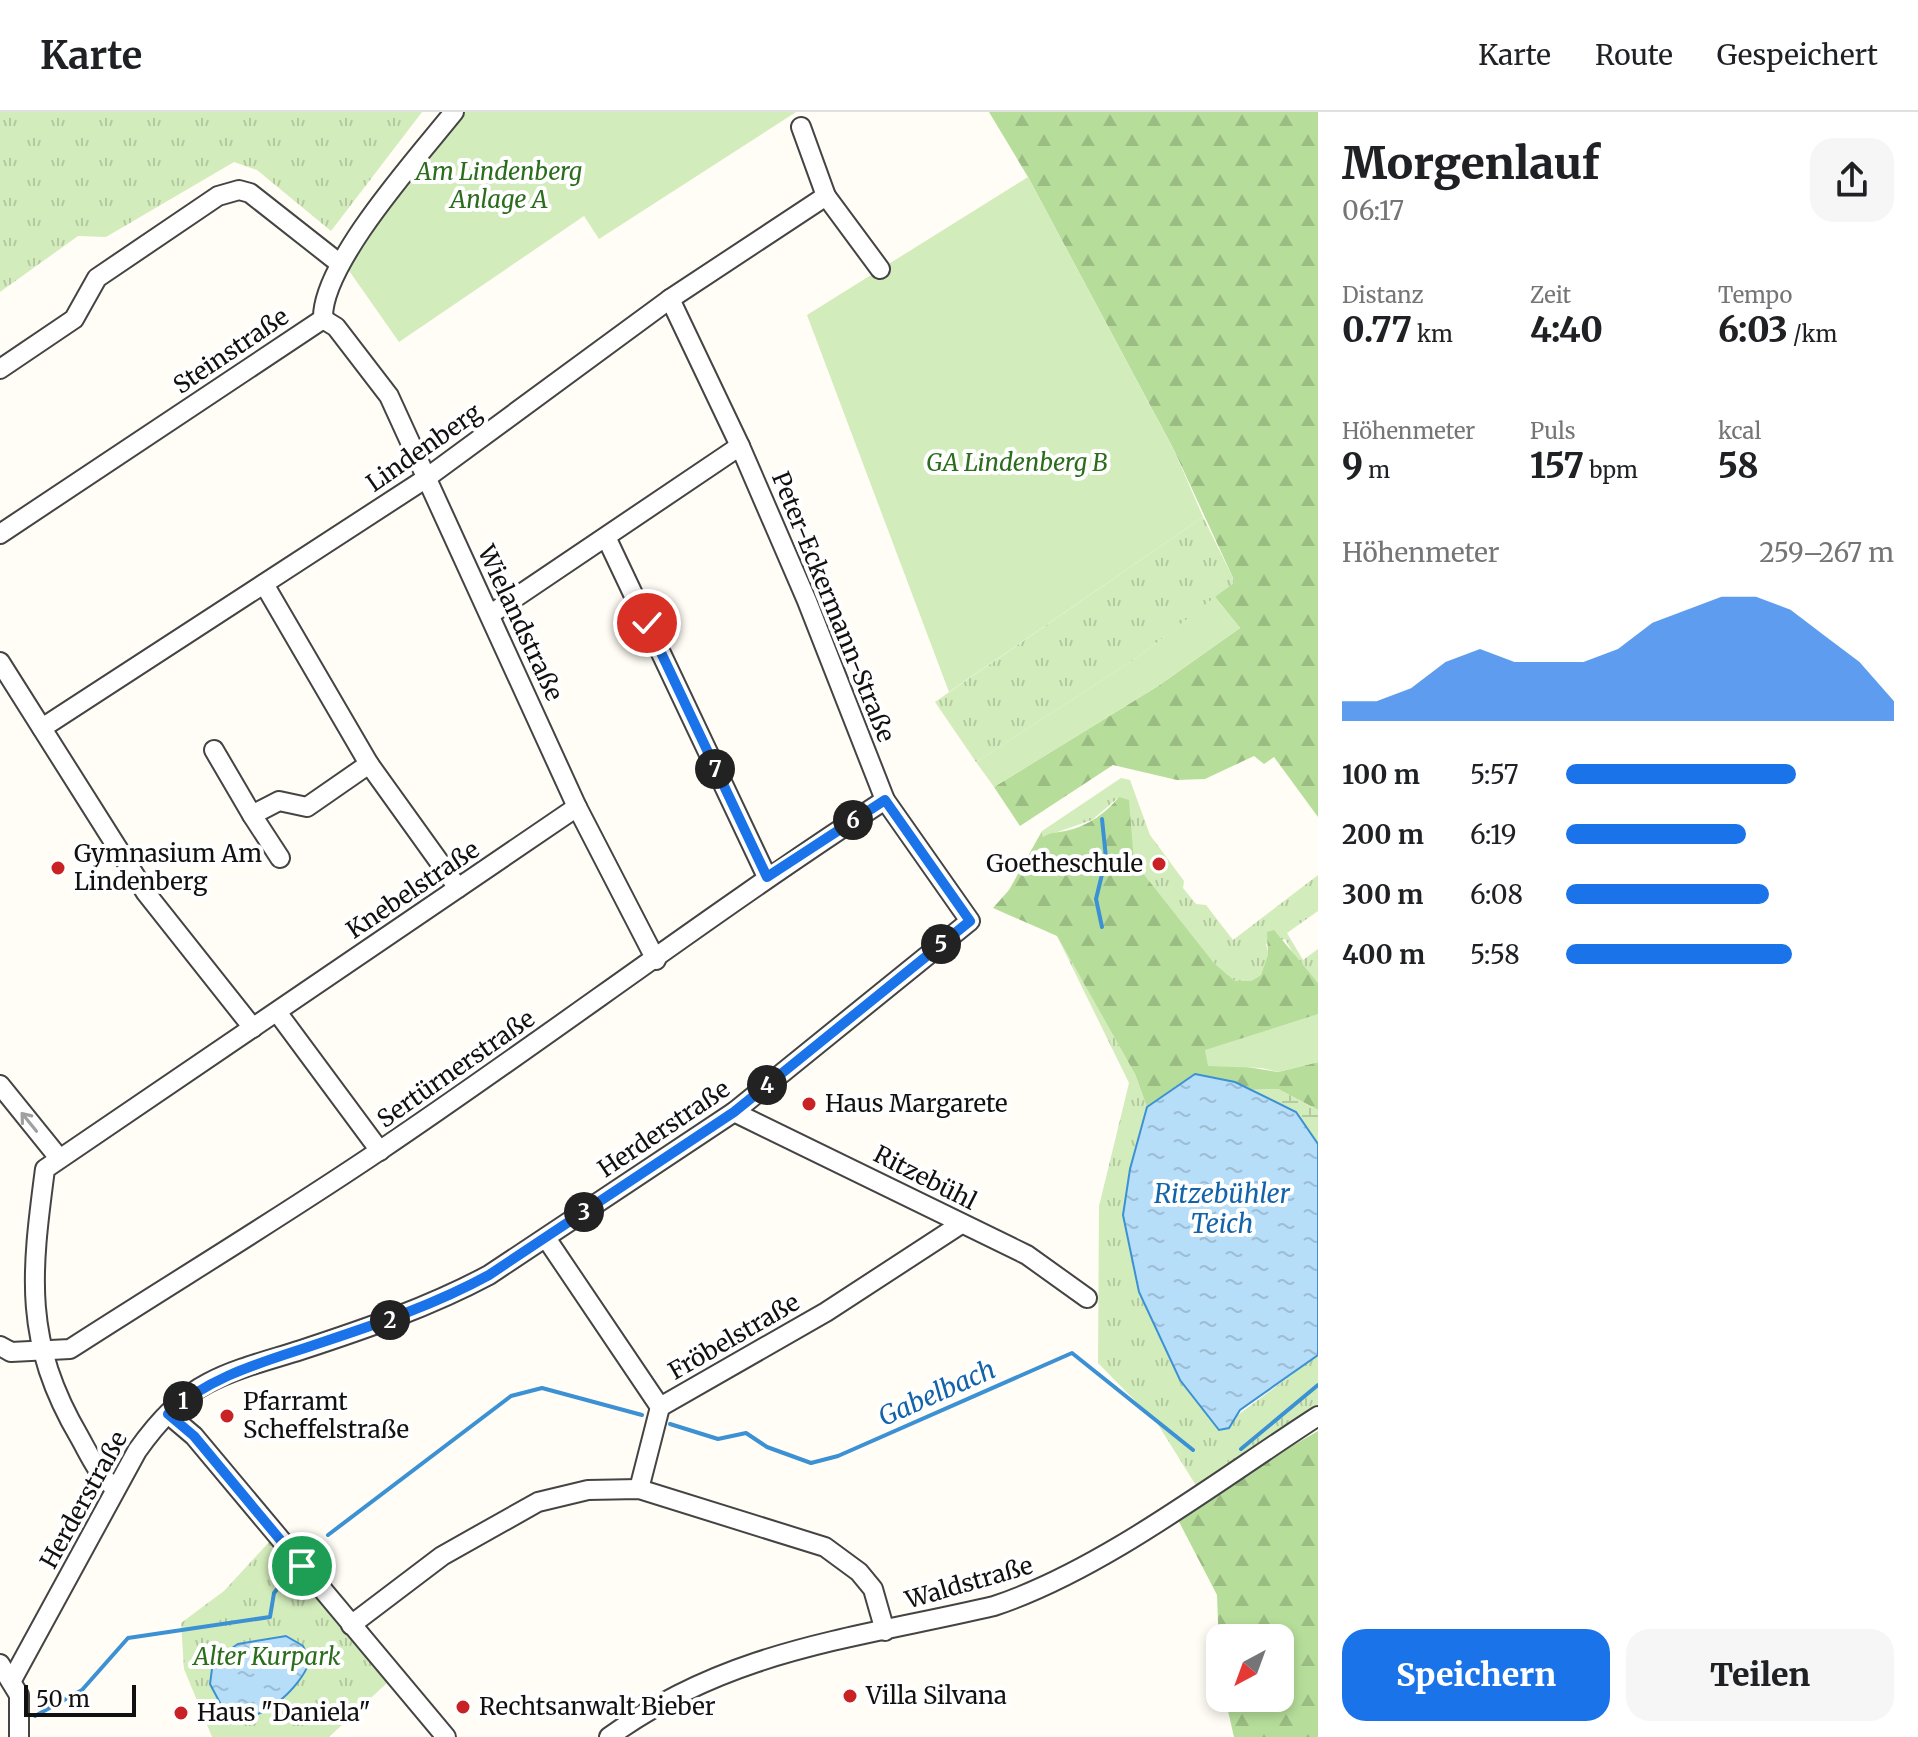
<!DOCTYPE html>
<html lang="de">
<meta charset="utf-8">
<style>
body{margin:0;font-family:Merriweather,serif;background:#f6f6f6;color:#202124;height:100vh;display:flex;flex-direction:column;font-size:30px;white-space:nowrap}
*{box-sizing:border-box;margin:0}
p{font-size:26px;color:#757577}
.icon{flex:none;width:44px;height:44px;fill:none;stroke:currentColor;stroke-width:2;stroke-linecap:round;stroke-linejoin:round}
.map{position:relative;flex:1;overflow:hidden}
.drawer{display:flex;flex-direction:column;background:#fff;width:600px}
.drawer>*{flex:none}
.needle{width:52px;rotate:221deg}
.fabs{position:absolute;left:1206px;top:1512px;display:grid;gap:16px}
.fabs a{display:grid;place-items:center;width:88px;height:88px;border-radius:16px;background:#fff;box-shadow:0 4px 12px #0003;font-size:40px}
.scale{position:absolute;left:24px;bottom:20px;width:112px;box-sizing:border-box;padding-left:8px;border:4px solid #111;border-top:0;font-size:22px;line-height:28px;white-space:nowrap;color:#111;-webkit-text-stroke:6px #fff;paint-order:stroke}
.pin{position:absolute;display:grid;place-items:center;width:68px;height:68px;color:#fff;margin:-34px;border:4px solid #fff;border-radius:50%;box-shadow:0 2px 8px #0007}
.km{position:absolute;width:40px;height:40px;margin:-20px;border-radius:50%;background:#222;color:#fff;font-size:22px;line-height:40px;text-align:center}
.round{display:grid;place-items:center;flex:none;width:84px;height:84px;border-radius:24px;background:#f6f6f6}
.head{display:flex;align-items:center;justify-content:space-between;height:136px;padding:0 24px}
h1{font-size:44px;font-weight:800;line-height:60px}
.metrics{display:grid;grid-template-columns:repeat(3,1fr);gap:12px;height:136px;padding:8px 24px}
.metrics div{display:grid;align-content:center}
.metrics b{font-size:34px;font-weight:800}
.metrics small{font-size:22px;font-weight:400}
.metrics p{font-size:22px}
.chart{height:224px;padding:16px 24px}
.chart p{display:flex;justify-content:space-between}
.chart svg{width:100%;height:144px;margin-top:8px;fill:#1a73e8;opacity:.7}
.button{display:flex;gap:16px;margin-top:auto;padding:16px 24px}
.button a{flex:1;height:92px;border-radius:24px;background:#1a73e8;color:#fff;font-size:32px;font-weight:800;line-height:92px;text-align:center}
.button a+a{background:#f6f6f6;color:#202124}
ul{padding:0 24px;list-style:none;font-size:26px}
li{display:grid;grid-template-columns:128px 96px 1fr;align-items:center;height:60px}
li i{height:20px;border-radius:10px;background:#1a73e8}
header{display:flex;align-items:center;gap:48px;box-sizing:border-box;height:112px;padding:0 40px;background:#fff;border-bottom:2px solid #e0e0e0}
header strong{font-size:38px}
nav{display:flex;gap:44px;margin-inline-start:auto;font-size:28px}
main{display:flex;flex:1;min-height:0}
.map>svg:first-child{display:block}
</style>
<header>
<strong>Karte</strong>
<nav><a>Karte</a><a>Route</a><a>Gespeichert</a></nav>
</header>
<main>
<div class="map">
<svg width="1318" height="1625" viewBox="0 0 1318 1625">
<defs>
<pattern id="grass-tufts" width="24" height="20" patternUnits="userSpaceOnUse" patternTransform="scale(2)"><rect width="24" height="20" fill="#d3ecbc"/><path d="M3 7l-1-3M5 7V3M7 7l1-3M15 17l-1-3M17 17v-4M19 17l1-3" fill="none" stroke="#b4c9a1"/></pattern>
<pattern id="forest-firs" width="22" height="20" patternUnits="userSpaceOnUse" patternTransform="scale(2)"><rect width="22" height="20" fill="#b6de9a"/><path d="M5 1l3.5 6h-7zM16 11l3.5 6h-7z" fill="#9bbd84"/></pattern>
<pattern id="wetland-marsh" width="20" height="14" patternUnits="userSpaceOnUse" patternTransform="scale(2)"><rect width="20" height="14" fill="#d3ecbc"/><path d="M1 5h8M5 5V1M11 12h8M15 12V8" fill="none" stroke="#b4c9a1"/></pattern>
<pattern id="water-ripples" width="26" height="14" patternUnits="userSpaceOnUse" patternTransform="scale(2)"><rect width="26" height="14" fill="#b7def9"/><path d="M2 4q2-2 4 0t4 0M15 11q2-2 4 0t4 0" fill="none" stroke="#9cbdd4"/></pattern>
</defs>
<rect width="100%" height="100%" fill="#fffdf5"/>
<g fill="url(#grass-tufts)">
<path d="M0,0H422L331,119L257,58L234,50L106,125L78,124L0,180Z"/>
<path d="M1203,405L1235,470L1141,543L976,650L935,590Z"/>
<path d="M1121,666L1130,668L1150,723L1184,769L1183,776L1196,792L1206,793L1233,828L1318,763V799L1287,821L1303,848L1318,837V871L1299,852L1285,827L1266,832L1269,845L1261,863L1251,869H1235L1214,851L1133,750L1129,707L1119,685L1092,708L1043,725L1042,719Z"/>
<path d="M1057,824L1135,962L1147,995L1131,1057L1191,1283L1214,1312L1222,1315L1318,1243V1296L1197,1375L1157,1311L1098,1251L1099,1094L1129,971Z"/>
<path d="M271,1428L388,1570L329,1625H212L184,1557L181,1511L224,1479Z"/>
</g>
<g fill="url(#forest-firs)">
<path d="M989,0H1318V705L1274,645L1264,652L1254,644L1205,667L1177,668L1113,653L1020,714L994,675L1158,574L1240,516L1215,485L1235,470L1174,338L1028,65Z"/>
<path d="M1119,685L1129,688L1134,750L1214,851L1235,869H1251L1261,863L1268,843L1267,820L1274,818L1318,871V902L1241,954L1278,960L1318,950V998L1278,977L1250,978L1235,970L1195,962L1147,995L1135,962L1057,824L993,796L1009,778L1042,719L1043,725C1053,719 1059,721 1069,718C1088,714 1107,700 1119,685Z"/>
<path d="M1318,1319V1625H1234L1225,1586H1280V1526H1220V1563L1217,1483L1175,1402Z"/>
</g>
<path fill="url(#wetland-marsh)" d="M1278,977L1318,998V1032L1296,1000L1250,978Z"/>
<g fill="#d3ecbc">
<path d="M462,0H796L599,127L584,104L399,230L345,153Z"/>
<path d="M1028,65L1174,338L1203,405L949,580L807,203Z"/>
<path d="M1215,485L1240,516L1158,574L994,675L976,650L1141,543Z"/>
<path d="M1318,902V950L1278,960L1262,956L1208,954L1205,938Z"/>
</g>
<g fill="url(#water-ripples)" stroke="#3b91d3" stroke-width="2">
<path d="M1195,962L1235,970L1296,1000L1318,1032V1243L1240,1298L1229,1316L1219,1318L1180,1268L1139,1180L1123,1103L1130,1057L1147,995Z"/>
<path d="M286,1524L303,1534L310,1549C299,1578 260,1614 227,1604L210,1572L213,1549L238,1532Z"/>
</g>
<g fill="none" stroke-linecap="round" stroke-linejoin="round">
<g stroke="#3b91d3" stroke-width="4">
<path d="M1102,707L1106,746L1096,787L1102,815"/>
<path d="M670,1312L718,1327L746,1321L767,1335L811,1351L838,1344L1072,1241L1193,1338"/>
<path d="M1241,1337L1318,1273"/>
<path d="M328,1423L511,1284L542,1276L642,1303"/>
<path d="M35,1604L82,1578L128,1526L270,1505L274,1481L290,1461"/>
</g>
<defs>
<g id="minor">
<path d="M826,84L880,157"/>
<path d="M323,207L336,215L389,284L577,695L656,848"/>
<path d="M0,257L74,207L97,166L218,84L239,78L250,81L339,151"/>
<path d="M0,422L323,207C321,152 418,45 454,0"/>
<path d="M607,427L767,765"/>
<path d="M264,472L369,652L458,776"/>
<path d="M491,502L740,334"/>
<path d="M0,550L146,781L253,916"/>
<path d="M42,616L425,367L670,187L826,84L801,15"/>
<path d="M214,638L252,703L279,689L307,695L369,652"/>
<path d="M252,703L280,746"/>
<path d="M277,900L380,1039"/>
<path d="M0,973L59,1046"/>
<path d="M734,1000L1027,1143L1087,1186"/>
<path d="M546,1126L660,1295L826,1200L961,1112"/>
<path d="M0,1234L11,1240L70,1237C174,1170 280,1106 382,1037C551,923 714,799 885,688"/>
<path d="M168,1302L194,1324L446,1625"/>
<path d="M115,1376C98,1363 90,1344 80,1326C23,1229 31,1163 45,1057L577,695"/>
<path d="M639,1377L660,1295"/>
<path d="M351,1513L442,1444L538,1390L588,1378L639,1377L825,1435L859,1460L873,1477L885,1519"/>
<path d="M0,1552L19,1583V1625"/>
<path d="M12,1568L137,1339C156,1312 179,1286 208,1271C236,1256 270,1248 301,1238C365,1217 429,1195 489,1163L734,1000L970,809L885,688L807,489L740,334L670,187"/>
<path d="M609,1625C730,1537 853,1527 994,1494C1103,1458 1220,1367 1318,1304"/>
</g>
</defs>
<use href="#minor" stroke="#444" stroke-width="22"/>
<use href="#minor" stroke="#fff" stroke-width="18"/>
</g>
<defs><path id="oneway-shaft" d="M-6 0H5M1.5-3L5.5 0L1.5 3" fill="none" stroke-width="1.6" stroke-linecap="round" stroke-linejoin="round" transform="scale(2)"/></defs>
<use stroke="#a0a0a0" href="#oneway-shaft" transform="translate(29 1010) rotate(-129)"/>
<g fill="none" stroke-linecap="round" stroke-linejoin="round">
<defs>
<path id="route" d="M302,1454L194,1324L168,1302C212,1262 268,1249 323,1230C380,1211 436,1192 489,1163L734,1000L970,809L885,688L767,765L647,511"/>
</defs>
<use href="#route" stroke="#fff" stroke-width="16"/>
<use href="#route" stroke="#1a73e8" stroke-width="10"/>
</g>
<g fill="#c82224" stroke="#fff" stroke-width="3">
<circle cx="1159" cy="752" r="8"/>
<circle cx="58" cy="756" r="8"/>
<circle cx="809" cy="992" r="8"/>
<circle cx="227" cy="1304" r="8"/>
<circle cx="850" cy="1584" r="8"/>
<circle cx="463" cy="1595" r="8"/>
<circle cx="181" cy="1601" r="8"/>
</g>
<g text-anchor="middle" stroke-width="8" stroke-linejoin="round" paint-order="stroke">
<g font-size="24" font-style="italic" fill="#2b6d1d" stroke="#fff">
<text x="499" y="68">Am Lindenberg<tspan x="499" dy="28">Anlage A</tspan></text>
<text x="1017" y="359">GA Lindenberg B</text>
<text x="267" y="1553">Alter Kurpark</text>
</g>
<g font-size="24" fill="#111" stroke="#fff">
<text transform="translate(231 239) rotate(-34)" y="8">Steinstraße</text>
<text transform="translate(424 336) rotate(-35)" y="8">Lindenberg</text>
<text transform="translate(833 495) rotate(68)" y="8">Peter-Eckermann-Straße</text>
<text transform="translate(520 511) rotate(65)" y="8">Wielandstraße</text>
<text transform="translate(413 778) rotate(-34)" y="8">Knebelstraße</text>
<text transform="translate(456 957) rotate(-35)" y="8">Sertürnerstraße</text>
<text transform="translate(664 1017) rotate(-34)" y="8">Herderstraße</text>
<text transform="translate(925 1066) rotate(27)" y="8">Ritzebühl</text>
<text transform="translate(734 1225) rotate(-30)" y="8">Fröbelstraße</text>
<text transform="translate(84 1388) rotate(-61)" y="8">Herderstraße</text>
<text transform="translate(969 1471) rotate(-16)" y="8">Waldstraße</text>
</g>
<g font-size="24" fill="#111" stroke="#fff" text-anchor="start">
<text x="74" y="750">Gymnasium Am<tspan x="74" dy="28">Lindenberg</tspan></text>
<text x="1143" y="760" text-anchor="end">Goetheschule</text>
<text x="825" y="1000">Haus Margarete</text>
<text x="243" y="1298">Pfarramt<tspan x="243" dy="28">Scheffelstraße</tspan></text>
<text x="866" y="1592">Villa Silvana</text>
<text x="479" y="1603">Rechtsanwalt Bieber</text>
<text x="197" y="1609">Haus "Daniela"</text>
</g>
<g font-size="26" font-style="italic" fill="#1363aa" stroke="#fff">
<text x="1222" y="1091">Ritzebühler<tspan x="1222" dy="30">Teich</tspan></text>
<text transform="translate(937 1281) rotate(-24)" y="9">Gabelbach</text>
</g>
</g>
</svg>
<div class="fabs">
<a><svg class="needle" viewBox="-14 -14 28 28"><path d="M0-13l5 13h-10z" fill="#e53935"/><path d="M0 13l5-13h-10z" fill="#757577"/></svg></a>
</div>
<div class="scale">50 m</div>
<div class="pin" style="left:302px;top:1454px;background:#1e9e55"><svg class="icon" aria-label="arrive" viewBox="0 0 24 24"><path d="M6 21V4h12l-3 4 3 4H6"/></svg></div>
<div class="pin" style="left:647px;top:511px;background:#d93025"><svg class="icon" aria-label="check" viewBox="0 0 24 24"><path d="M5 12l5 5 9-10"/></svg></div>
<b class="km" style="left:183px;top:1289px">1</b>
<b class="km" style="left:390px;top:1208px">2</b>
<b class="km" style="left:584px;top:1100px">3</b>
<b class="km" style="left:767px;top:973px">4</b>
<b class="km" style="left:941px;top:832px">5</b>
<b class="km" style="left:853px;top:708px">6</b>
<b class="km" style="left:715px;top:657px">7</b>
</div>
<section class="drawer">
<div class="head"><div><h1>Morgenlauf</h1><p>06:17</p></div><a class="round"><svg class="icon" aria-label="share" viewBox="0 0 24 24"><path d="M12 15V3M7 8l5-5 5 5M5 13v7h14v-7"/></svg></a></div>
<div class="metrics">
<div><p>Distanz</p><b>0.77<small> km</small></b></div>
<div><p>Zeit</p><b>4:40</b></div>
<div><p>Tempo</p><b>6:03<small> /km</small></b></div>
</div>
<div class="metrics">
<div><p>Höhenmeter</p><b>9<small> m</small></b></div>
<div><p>Puls</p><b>157<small> bpm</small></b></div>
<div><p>kcal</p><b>58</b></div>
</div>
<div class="chart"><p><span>Höhenmeter</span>259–267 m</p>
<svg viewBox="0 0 160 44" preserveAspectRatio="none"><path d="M0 44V38L10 38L20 34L30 26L40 22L50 26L60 26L70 26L80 22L90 14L100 10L110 6L120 6L130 10L140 18L150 26L160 38V44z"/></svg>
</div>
<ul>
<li><b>100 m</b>5:57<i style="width:70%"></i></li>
<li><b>200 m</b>6:19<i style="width:55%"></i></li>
<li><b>300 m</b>6:08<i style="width:62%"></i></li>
<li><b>400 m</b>5:58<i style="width:69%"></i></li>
</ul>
<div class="button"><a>Speichern</a><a>Teilen</a></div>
</section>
</main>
